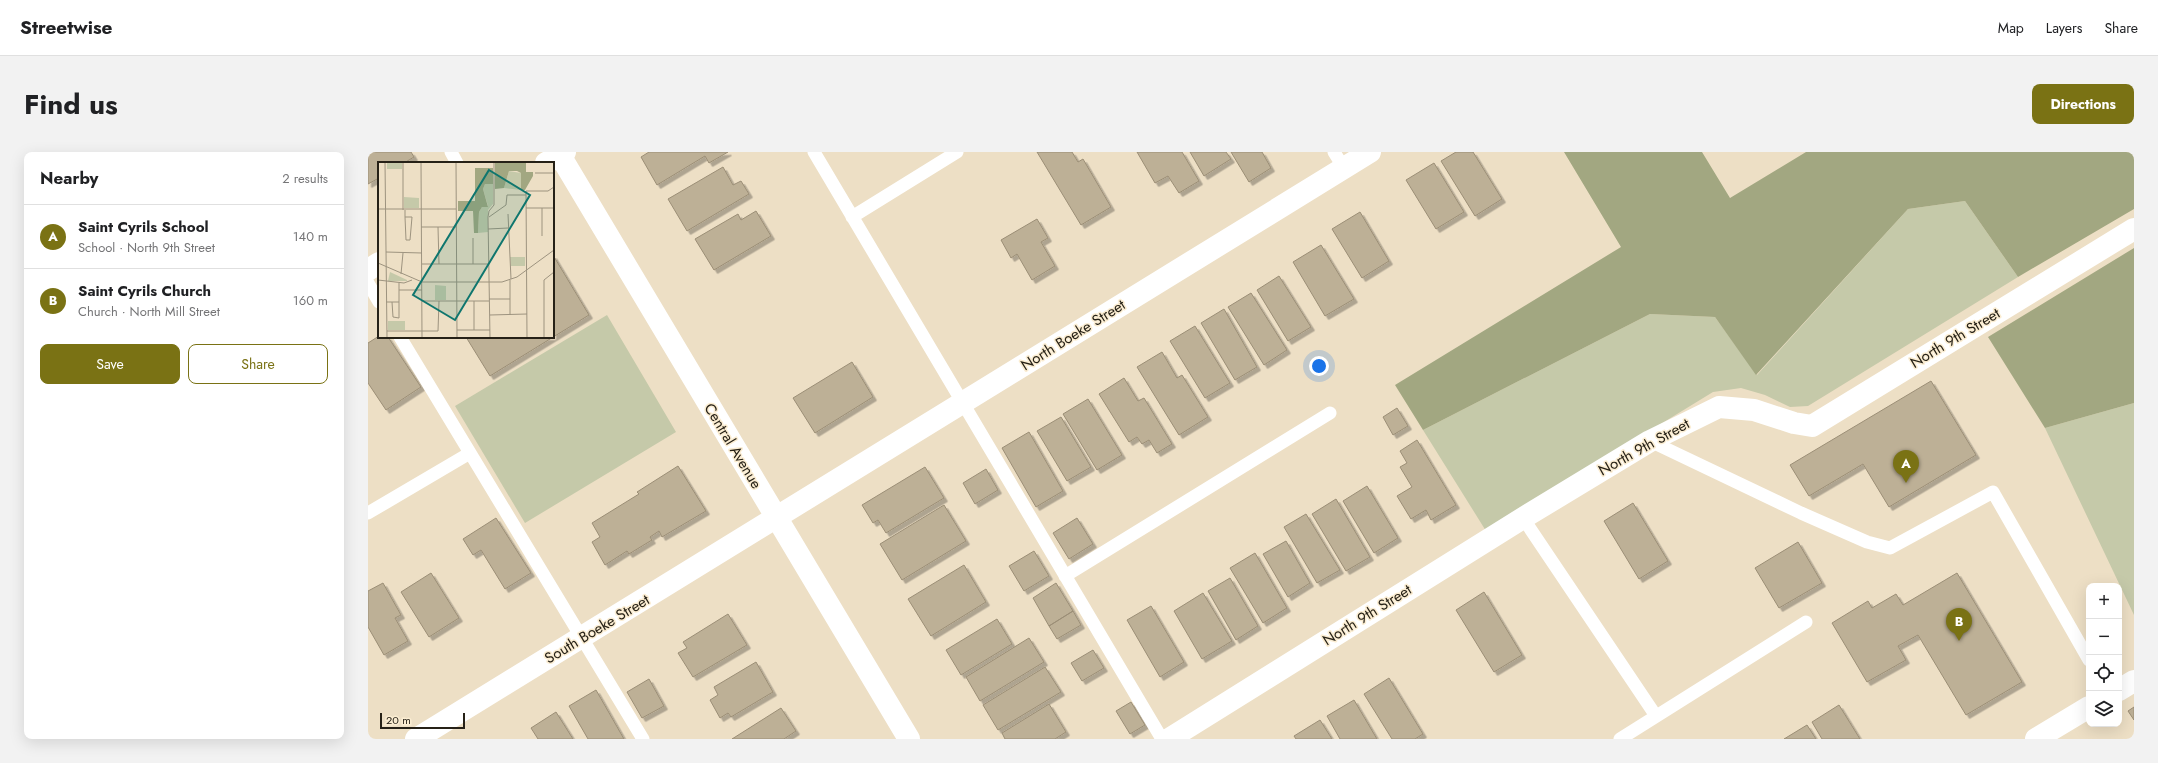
<!DOCTYPE html>
<html lang="en">
<head>
<meta charset="utf-8">
<style>
  body { margin:0; font-family:Jost,sans-serif; background:#f2f2f2; color:#202124 }
  .controls { position:absolute; right:12px; bottom:12px; display:grid; overflow:hidden; border-radius:8px; box-shadow:0 4px 16px #0002 }
  .controls button { width:36px; height:36px; display:grid; place-items:center; padding:0; border:0; border-bottom:1px solid #e0e0e0; background:#fff; color:#202124; font:20px sans-serif }
  .scale { position:absolute; left:12px; bottom:10px; width:85px; box-sizing:border-box; padding-left:4px; border:2px solid #262117; border-top:0; font-size:11px; line-height:14px; white-space:nowrap; color:#262117; -webkit-text-stroke:3px #fbedd2; paint-order:stroke }
  .you { position:absolute; left:951px; top:214px; width:14px; height:14px; margin:-10px; border:3px solid #fff; border-radius:50%; background:#1a73e8; box-shadow:0 0 0 6px #1a73e833 }
  .badge { display:grid; place-items:center; width:26px; height:26px; border-radius:50%; background:#7a7214; color:#fff; font-size:13px; font-weight:700 }
  .pin { position:absolute; translate:-50% -33px; filter:drop-shadow(0 1px 2px #0008) }
  .pin::after { content:''; position:absolute; top:21px; width:14px; height:12px; background:inherit; clip-path:polygon(0 0,100% 0,50% 100%) }
  .list { margin:0; padding:0; list-style:none }
  h2 { display:flex; justify-content:space-between; align-items:center; height:52px; margin:0; padding:0 16px; font-size:17px }
  h2 small { font-size:13px; font-weight:400; color:#757577 }
  .list li { display:grid; grid-template-columns:26px 1fr auto; gap:12px; align-items:center; box-sizing:border-box; height:64px; padding:0 16px; border-top:1px solid #e0e0e0 }
  .list b { display:block; font-size:15px; white-space:nowrap }
  .list p { margin:0; font-size:13px; white-space:nowrap; color:#757577 }
  .list em { font-size:13px; font-style:normal; color:#757577 }
  .actions { display:flex; gap:8px; padding:12px 16px }
  .actions a { flex:1; padding:9px 0; border:1px solid #7a7214; border-radius:8px; text-align:center; font-size:14px; color:#7a7214 }
  .actions .main { background:#7a7214; color:#fff }
  .icon { flex:none; width:22px; height:22px; fill:none; stroke:currentColor; stroke-width:2; stroke-linecap:round; stroke-linejoin:round }
  .map { position:relative; flex:none; width:1766px; height:587px; overflow:hidden; border-radius:8px }
  header { display:flex; align-items:center; gap:24px; box-sizing:border-box; height:56px; padding:0 20px; background:#fff; border-bottom:1px solid #e0e0e0 }
  header strong { font-size:19px }
  nav { display:flex; gap:22px; margin-inline-start:auto; font-size:14px }
  .intro { display:flex; align-items:center; justify-content:space-between; box-sizing:border-box; height:96px; padding:0 24px }
  h1 { margin:0; font-size:28px }
  .button { padding:10px 18px; border-radius:8px; background:#7a7214; color:#fff; font-size:14px; font-weight:700 }
  main { display:flex; gap:24px; padding:0 24px }
  aside { flex:1; background:#fff; border-radius:8px; box-shadow:0 4px 16px #0002 }
  .map>svg:first-child { display:block }
  .green { fill:#c5c9a9 }
  .forest { fill:#a2a781 }
  .building { fill:#bdb096; stroke:#9b8e76; filter:url(#shadow) }
  .lines { fill:none; stroke-linecap:round; stroke-linejoin:round }
  .service { stroke:#fff; stroke-width:13 }
  .minor { stroke:#fff; stroke-width:22 }
  .secondary { stroke:#fff; stroke-width:22 }
  .labels { text-anchor:middle; dominant-baseline:central; stroke-width:3; stroke-linejoin:round; paint-order:stroke }
  .street-label { font-size:15px; fill:#262117; stroke:#fbedd2 }
  .inset-road { fill:none; stroke:#9d937f; stroke-width:1 }
  .view { fill:#0f766e; fill-opacity:0.15; stroke:#0f766e; stroke-width:2 }
  .inset-edge { fill:none; stroke:#262117; stroke-width:2 }
</style>
</head>
<body>
<header>
<strong>Streetwise</strong>
<nav><a>Map</a><a>Layers</a><a>Share</a></nav>
</header>
<div class="intro"><h1>Find us</h1><a class="button">Directions</a></div>
<main>
<aside>
<h2>Nearby<small>2 results</small></h2>
<ul class="list">
<li><span class="badge">A</span><div><b>Saint Cyrils School</b><p>School · North 9th Street</p></div><em>140 m</em></li>
<li><span class="badge">B</span><div><b>Saint Cyrils Church</b><p>Church · North Mill Street</p></div><em>160 m</em></li>
</ul>
<div class="actions"><a class="main">Save</a><a>Share</a></div>
</aside>
<div class="map">
<svg width="1766" height="587" viewBox="0 0 1766 587">
  <defs>
    <filter id="shadow"><feDropShadow dx="3.5" dy="3.5" stdDeviation="0" flood-color="#0004"/></filter>
  </defs>
  <rect width="100%" height="100%" fill="#eddfc5"/>
  <!-- green -->
  <path class="green" d="M1597,49L1650,125L1440,254L1422,255L1397,243L1373,236L1345,240L1118,379L1055,278L1282,162L1347,165L1389,223L1540,57Z
    M239,163L308,280L157,371L87,254Z
    M1766,251V463L1677,276Z"/>
  <!-- forest -->
  <path class="forest" d="M1196,0H1334L1362,46L1438,0H1766V57L1650,125L1597,49L1540,57L1388,223L1347,165L1282,162L1055,278L1027,233L1253,95Z
    M1766,96V251L1677,276L1620,185Z"/>
  <!-- building -->
  <path class="building" d="M0,0H43L46,5L36,11H11V26L0,32Z
    M281,0H360L341,11L337,4L289,33L273,5Z
    M669,0H704L710,10L715,7L743,55L713,73Z
    M769,0H814L831,29L811,41L800,24L787,31Z
    M822,0H858L863,7L836,24Z
    M863,0H894L903,16L881,30Z
    M1088,0H1105L1134,47L1107,64L1073,9Z
    M1066,11L1096,60L1068,77L1038,28Z
    M355,15L365,33L373,29L381,42L319,79L300,47Z
    M388,59L403,84L346,118L327,87L370,62L373,68Z
    M992,60L1021,109L994,126L964,77Z
    M669,67L680,86L673,90L687,114L664,128L649,102L643,106L633,88Z
    M953,93L986,147L957,164L925,110Z
    M185,103L221,163L122,224L98,185H185Z
    M911,124L943,175L920,189L889,138Z
    M883,141L919,198L896,213L860,155Z
    M856,157L889,215L867,228L833,171Z
    M827,174L862,231L837,246L802,189Z
    M11,184L20,185L53,235L18,258L0,231V191Z
    M794,200L809,226L814,223L840,265L811,283L769,215Z
    M484,210L505,245L447,281L425,246Z
    M756,226L770,249L776,246L804,292L789,301L781,288L774,292L769,285L761,290L731,242Z
    M1563,229L1608,303L1521,355L1495,312L1441,344L1422,313Z
    M720,247L754,303L729,318L695,262Z
    M1029,256L1040,274L1025,283L1015,265Z
    M693,265L723,315L699,329L669,279Z
    M661,280L695,339L668,355L634,296Z
    M1049,288L1088,353L1063,368L1058,358L1043,367L1029,344L1044,335L1032,315L1039,311L1032,299Z
    M310,314L338,359L294,385L291,379L282,385L284,388L261,402L259,399L237,413L224,390L232,385L224,371L271,342L269,340Z
    M557,315L576,346L518,381L510,368L505,371L494,353Z
    M618,317L630,338L607,352L595,331Z
    M999,334L1030,386L1006,401L975,349Z
    M968,347L1002,405L978,419L944,362Z
    M1265,351L1300,409L1271,427L1236,369Z
    M576,353L598,389L534,428L512,392Z
    M938,362L972,418L949,431L916,375Z
    M128,366L163,421L137,437L113,398L105,403L95,387Z
    M709,366L725,392L701,407L685,381Z
    M918,389L942,431L920,445L895,402Z
    M1430,390L1454,431L1411,456L1387,416Z
    M666,399L681,424L656,439L641,414Z
    M887,401L919,456L895,471L862,416Z
    M596,413L618,450L563,484L540,447Z
    M63,421L91,466L61,485L33,440Z
    M1589,421L1654,530L1598,563L1550,483L1530,494L1538,508L1499,530L1464,471L1500,449L1504,456L1528,442L1535,453Z
    M862,426L890,474L868,488L840,439Z
    M15,431L33,463L27,466L40,489L16,503L0,475V439Z
    M688,431L705,459L681,474L665,446Z
    M1116,440L1154,503L1126,520L1088,458Z
    M835,441L864,489L834,507L806,459Z
    M783,454L816,510L792,525L759,468Z
    M705,459L713,473L689,487L681,474Z
    M360,462L379,493L325,525L310,501L319,496L315,490Z
    M629,467L644,492L593,523L578,498Z
    M661,486L676,510L612,549L598,525Z
    M725,498L736,516L714,529L703,511Z
    M388,510L405,540L363,565L360,561L352,566L342,548L350,543L346,535Z
    M677,515L693,540L630,578L615,553Z
    M1021,526L1055,582L1047,587H1024L996,542Z
    M281,527L296,554L274,566L259,540Z
    M228,538L256,587H220L201,554Z
    M986,548L1009,587H972L959,564Z
    M763,550L777,573L762,582L748,559Z
    M681,552L698,580L687,587H637L634,581Z
    M1471,553L1492,587H1454L1444,570Z
    M1766,555V568L1760,559Z
    M413,556L428,579L416,587H364Z
    M188,560L205,587H170L163,576Z
    M952,568L964,587H928L926,584Z
    M1439,573L1448,587H1416Z"/>
  <g class="lines">
    <!-- service -->
    <path class="service" d="M83,0L89,11
      M446,0L794,587
      M966,0L976,16
      M484,65L589,0
      M0,131L11,150
      M32,185L275,587
      M1282,289L1433,361L1499,390L1522,396L1625,340L1721,508
      M0,361L102,301
      M1155,366L1288,564
      M697,424L962,261
      M1252,587L1438,470"/>
    <!-- minor -->
    <path class="minor" d="M178,11L197,0
      M0,118L11,111
      M1751,538L1766,529
      M48,587L1002,0
      M801,587L1155,366L1282,289L1351,255L1386,258L1426,271L1444,274L1766,77
      M1668,587L1721,555"/>
    <!-- secondary -->
    <path class="secondary" d="M190,0L541,587"/>
  </g>
  <g class="labels">
    <!-- street labels -->
    <g class="street-label">
      <text transform="translate(705 183) rotate(-32)">North Boeke Street</text>
      <text transform="translate(1587 186) rotate(-31)">North 9th Street</text>
      <text transform="translate(365 294) rotate(59)">Central Avenue</text>
      <text transform="translate(1276 295) rotate(-29)">North 9th Street</text>
      <text transform="translate(999 463) rotate(-32)">North 9th Street</text>
      <text transform="translate(229 477) rotate(-31)">South Boeke Street</text>
    </g>
  </g>
  <!-- overview -->
  <g transform="translate(10 10)">
    <rect width="176" height="176" fill="#eddfc5"/>
    <path d="M9,0H24V7H9ZM131,9L143,11V28L126,26ZM107,22H115V42L110,48V70L100,71L101,50L104,45L110,44L105,27ZM26,35L41,36V46H26ZM132,95H147V104H133ZM12,110L29,118V119H10ZM57,123L68,124V138H57ZM10,159H27V168H10Z" fill="#c5c9a9"/>
    <path d="M117,0H148V10H155V14L147,28H143V11L139,9H131L126,26L117,27ZM97,6H115V22H107L105,27L110,45H104L101,50L100,71H96L95,49H80V39H97Z" fill="#a2a781"/>
    <path class="inset-road" d="M7,0L9,176M25,0V48M43,0L44,176M78,0L79,176M157,11H176M148,46H176M164,46V74M0,47H78M27,48V55L28,78H32L34,55H27M130,52L133,117M111,55L128,43L129,33H148M43,65H60L61,102M60,65H78M110,67L130,66M95,76V102M8,90L44,91M0,101L44,120H124L139,115L176,88M44,102H111M23,112L25,91M0,118L26,121L34,118M132,118V153M21,128H44M111,137H132M44,139H111M96,139V168M8,140H21V156L15,155L14,140M21,140V121M112,153L149,152M79,168H112M9,169H60L61,139M112,176L110,55L111,49L116,43V0M149,176L148,29H170L176,25M166,176V118L176,110"/>
    <path class="view" d="M111,8L152,33L77,158L35,133Z"/>
    <rect width="176" height="176" class="inset-edge"/>
  </g>
</svg>
<div class="controls">
<button>+</button>
<button>−</button>
<button><svg class="icon" aria-label="locate" viewBox="0 0 24 24"><circle cx="12" cy="12" r="6"/><path d="M12 2v4M12 18v4M2 12h4M18 12h4"/></svg></button>
<button><svg class="icon" aria-label="layers" viewBox="0 0 24 24"><path d="M12 4l9 5-9 5-9-5zM3 14l9 5 9-5"/></svg></button>
</div>
<div class="scale">20 m</div>
<div class="you"></div>
<div class="pin badge" style="left:1538px;top:331px">A</div>
<div class="pin badge" style="left:1591px;top:489px">B</div>
</div>
</main>
</body>
</html>
